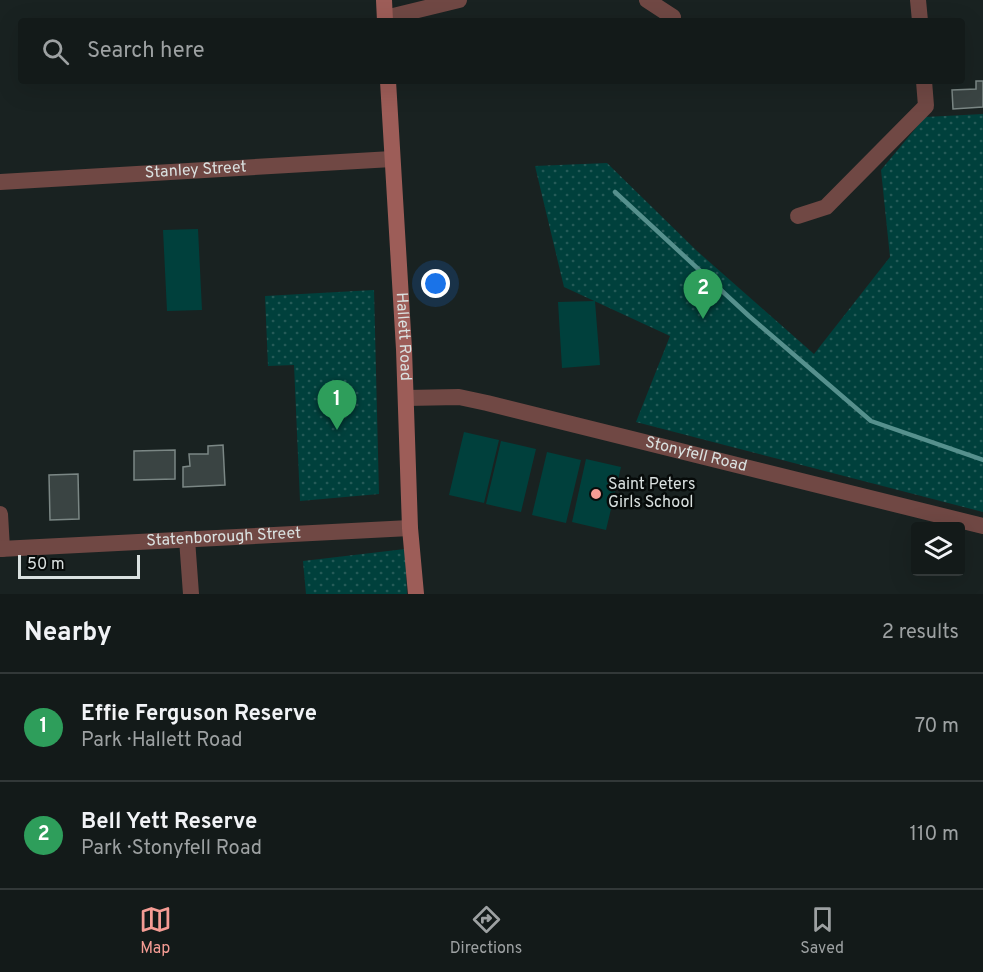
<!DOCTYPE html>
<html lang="en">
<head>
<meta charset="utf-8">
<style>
  body { margin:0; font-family:Overpass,sans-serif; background:#202726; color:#f1f3f6 }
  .controls { position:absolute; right:18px; bottom:18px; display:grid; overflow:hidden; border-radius:6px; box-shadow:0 6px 24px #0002 }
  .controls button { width:54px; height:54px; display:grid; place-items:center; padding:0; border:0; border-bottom:2px solid #323838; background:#131a19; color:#f1f3f6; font:30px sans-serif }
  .scale { position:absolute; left:18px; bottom:15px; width:122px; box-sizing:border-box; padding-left:6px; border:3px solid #dae1e0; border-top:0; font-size:16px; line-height:21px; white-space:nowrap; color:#dae1e0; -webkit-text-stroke:4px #070b0a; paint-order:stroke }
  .you { position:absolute; left:436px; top:284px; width:21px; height:21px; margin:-15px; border:4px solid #fff; border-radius:50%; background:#1a73e8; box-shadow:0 0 0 9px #1a73e833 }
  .badge { display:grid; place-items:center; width:39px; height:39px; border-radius:50%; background:#f59c94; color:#fff; font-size:20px; font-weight:700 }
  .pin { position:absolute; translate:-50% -50px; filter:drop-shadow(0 2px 3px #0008) }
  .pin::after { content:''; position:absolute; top:32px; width:21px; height:18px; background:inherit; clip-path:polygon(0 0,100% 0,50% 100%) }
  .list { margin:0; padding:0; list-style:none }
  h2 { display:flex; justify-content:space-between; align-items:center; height:78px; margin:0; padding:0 24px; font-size:26px }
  h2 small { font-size:20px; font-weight:400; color:#9da1a2 }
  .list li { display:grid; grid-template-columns:39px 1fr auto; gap:18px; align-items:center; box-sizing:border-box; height:108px; padding:0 24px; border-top:2px solid #323838 }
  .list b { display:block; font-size:22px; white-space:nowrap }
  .list p { margin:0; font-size:20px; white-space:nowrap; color:#9da1a2 }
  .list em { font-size:20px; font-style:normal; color:#9da1a2 }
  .icon { flex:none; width:33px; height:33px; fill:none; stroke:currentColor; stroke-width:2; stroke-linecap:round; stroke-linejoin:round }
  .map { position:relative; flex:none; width:983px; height:594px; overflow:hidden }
  .search { position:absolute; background:#131a19; box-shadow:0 6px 24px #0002; left:18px; right:18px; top:18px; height:66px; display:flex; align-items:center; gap:15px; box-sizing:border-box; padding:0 21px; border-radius:6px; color:#9da1a2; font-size:22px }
  .sheet { height:294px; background:#131a19 }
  nav { display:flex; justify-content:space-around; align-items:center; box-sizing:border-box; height:84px; border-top:2px solid #323838; background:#131a19; font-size:16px; color:#9da1a2 }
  nav a { display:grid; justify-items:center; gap:3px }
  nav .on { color:#f59c94 }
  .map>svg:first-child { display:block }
  .park { fill:url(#park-dots) }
  .pitch { fill:#00403c }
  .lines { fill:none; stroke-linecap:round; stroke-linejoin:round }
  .stream { stroke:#56908d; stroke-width:4.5 }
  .building { fill:#3a4443; stroke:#7b8785; stroke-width:1.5 }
  .minor { stroke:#704844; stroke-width:16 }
  .tertiary { stroke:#704844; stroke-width:16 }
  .secondary { stroke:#9d5d58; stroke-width:16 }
  .poi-dot { fill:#f59c94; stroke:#070b0a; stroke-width:2 }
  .labels { text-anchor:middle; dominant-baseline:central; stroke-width:5; stroke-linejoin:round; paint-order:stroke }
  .street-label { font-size:16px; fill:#dae1e0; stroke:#070b0a }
  .poi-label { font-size:16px; fill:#dae1e0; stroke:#070b0a; text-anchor:start }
</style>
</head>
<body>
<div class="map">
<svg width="983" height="594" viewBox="0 0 983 594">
  <defs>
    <pattern id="park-dots" width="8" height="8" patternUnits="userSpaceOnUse" patternTransform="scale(1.5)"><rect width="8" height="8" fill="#00403c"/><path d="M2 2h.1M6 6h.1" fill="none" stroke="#255b58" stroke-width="1.8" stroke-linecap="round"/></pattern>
  </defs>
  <rect width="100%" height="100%" fill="#192221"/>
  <!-- park -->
  <path class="park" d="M983,114V512L636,422L670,336L564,287L535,166L607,163L697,251L814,354L890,257L881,170L925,117Z
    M374,290L379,494L300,501L294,365L268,366L265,296Z
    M405,549L407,594H306L303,561Z"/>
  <!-- pitch -->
  <path class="pitch" d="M198,229L202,310L167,311L163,230Z
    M595,301L600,365L562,368L558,302Z
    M464,432L499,440L484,503L449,495Z
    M501,441L536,449L521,512L486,504Z
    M547,452L581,460L566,523L532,515Z
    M586,459L621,467L606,530L572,522Z"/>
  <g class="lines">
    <!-- stream -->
    <path class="stream" d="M615,192L749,316L871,421L983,460"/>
  </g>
  <!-- building -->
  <path class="building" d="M976,81H983V107L953,109L952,90L976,89Z
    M223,445L225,485L183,487V467L190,466L189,454H208V446Z
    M175,450V479L134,480V451Z
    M78,474L79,519L50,520L49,475Z"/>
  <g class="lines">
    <!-- minor -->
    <g class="minor">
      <path d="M647,0L673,17"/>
      <path d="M918,0L920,21"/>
      <path d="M385,18L459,0"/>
      <path id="s1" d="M0,182L392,159"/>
      <path d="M798,216L826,207L926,106L924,81"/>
      <path d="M0,514L2,549"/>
      <path d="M187,539L191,594"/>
      <path id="s2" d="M0,549L410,528"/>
    </g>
    <!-- tertiary -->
    <path class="tertiary" id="s3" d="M406,398L459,397L487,403L983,526"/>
    <!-- secondary -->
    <g class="secondary">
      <path d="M384,0L385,21"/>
      <path id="s4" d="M388,81L404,349L410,528L416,594"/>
    </g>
  </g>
  <!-- markers -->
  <circle class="poi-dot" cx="596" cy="494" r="6"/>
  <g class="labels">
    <!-- street labels -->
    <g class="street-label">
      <text stroke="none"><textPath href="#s1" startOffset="196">Stanley Street</textPath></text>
      <text stroke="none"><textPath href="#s4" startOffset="256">Hallett Road</textPath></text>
      <text stroke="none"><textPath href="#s3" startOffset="297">Stonyfell Road</textPath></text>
      <text stroke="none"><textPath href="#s2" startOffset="224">Statenborough Street</textPath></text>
    </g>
    <!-- poi labels -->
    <g class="poi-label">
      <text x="608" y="485">Saint Peters<tspan x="608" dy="18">Girls School</tspan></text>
    </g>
  </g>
</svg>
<div class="controls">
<button><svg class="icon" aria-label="layers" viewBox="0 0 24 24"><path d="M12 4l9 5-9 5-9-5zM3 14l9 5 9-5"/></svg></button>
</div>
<div class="scale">50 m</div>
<div class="you"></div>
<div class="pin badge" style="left:337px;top:430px;background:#2e9e5b">1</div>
<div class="pin badge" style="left:703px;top:319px;background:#2e9e5b">2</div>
<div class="search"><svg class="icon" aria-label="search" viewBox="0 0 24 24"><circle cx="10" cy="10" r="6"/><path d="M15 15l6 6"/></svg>Search here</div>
</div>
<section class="sheet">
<h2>Nearby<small>2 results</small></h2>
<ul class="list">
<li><span class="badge" style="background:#2e9e5b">1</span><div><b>Effie Ferguson Reserve</b><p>Park · Hallett Road</p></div><em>70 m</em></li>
<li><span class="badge" style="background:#2e9e5b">2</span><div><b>Bell Yett Reserve</b><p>Park · Stonyfell Road</p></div><em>110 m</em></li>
</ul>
</section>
<nav>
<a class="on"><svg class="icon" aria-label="map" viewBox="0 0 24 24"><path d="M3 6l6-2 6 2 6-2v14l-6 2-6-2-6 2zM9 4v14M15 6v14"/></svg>Map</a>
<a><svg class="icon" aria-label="directions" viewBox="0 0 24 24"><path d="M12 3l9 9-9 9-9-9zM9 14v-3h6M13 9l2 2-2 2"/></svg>Directions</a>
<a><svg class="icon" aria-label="saved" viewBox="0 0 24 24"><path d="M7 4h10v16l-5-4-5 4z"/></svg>Saved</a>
</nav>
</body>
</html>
